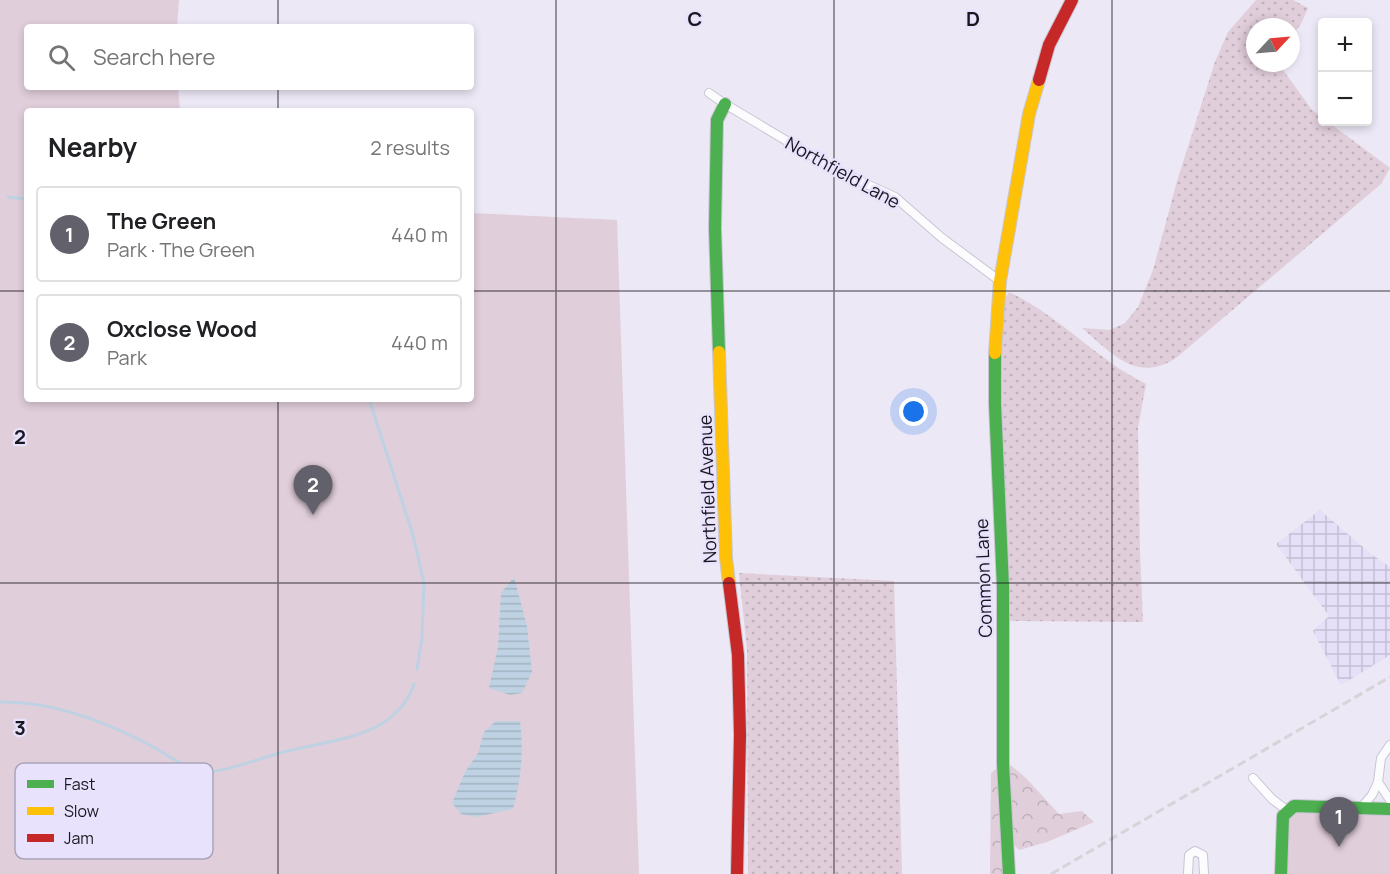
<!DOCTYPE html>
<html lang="en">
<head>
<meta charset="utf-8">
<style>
  body { margin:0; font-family:Manrope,sans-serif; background:#f6f6f6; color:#202124 }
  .controls { position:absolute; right:18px; top:18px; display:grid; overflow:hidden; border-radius:6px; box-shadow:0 3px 9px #0003 }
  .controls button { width:54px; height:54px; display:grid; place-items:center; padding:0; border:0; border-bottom:2px solid #e0e0e0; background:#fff; color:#202124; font:30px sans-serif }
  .compass { position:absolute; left:1246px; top:18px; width:54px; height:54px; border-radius:50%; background:#fff; box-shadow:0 3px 9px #0003; rotate:64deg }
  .you { position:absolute; left:914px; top:412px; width:21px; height:21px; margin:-15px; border:4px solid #fff; border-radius:50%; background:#1a73e8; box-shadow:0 0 0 9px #1a73e833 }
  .badge { display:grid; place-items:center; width:39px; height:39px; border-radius:50%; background:#62606a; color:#fff; font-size:20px; font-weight:700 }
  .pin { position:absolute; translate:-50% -50px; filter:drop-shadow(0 2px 3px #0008) }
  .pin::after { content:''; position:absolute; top:32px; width:21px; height:18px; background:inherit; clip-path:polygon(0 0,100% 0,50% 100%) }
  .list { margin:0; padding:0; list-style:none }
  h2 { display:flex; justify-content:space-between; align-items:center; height:78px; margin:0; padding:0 24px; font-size:26px }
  h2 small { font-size:20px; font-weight:400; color:#757577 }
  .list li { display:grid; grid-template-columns:39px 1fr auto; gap:18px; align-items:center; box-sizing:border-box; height:96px; margin:0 12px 12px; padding:0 12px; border:2px solid #e0e0e0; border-radius:6px }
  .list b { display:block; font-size:22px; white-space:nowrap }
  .list p { margin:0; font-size:20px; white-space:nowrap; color:#757577 }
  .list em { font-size:20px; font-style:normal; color:#757577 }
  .icon { flex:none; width:33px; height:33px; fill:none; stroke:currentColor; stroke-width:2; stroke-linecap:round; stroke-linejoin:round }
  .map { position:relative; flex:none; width:1390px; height:874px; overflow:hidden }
  .search { position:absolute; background:#fff; box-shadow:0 3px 9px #0003; left:24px; top:24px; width:450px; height:66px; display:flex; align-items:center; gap:15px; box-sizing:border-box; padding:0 21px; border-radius:6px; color:#757577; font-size:22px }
  .panel { position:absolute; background:#fff; box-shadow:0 3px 9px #0003; left:24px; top:108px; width:450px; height:294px; border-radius:6px }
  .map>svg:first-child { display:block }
  .industrial { fill:url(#industrial-grid) }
  .grass { fill:url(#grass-dots) }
  .forest { fill:url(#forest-crowns) }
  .park { fill:#e0ceda }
  .water { fill:url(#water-rules) }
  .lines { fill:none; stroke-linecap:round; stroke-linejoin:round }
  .stream { stroke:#bed2e3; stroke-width:3 }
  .street-casing { stroke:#c8c5d1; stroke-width:10 }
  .fast-casing { stroke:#c8c5d1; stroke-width:14 }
  .slow-casing { stroke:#c8c5d1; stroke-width:14 }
  .jam-casing { stroke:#c8c5d1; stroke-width:14 }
  .street { stroke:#fcfcfe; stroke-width:8 }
  .fast { stroke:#4caf50; stroke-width:12 }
  .slow { stroke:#ffc107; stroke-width:12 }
  .jam { stroke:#c62828; stroke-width:12 }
  .rail { stroke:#d5d4d8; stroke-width:3; stroke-dasharray:9 4.5; stroke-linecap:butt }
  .grid { fill:none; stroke:#18161f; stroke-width:1.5; stroke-opacity:0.55 }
  .labels { text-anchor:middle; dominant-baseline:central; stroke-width:4.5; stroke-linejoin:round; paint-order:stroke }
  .street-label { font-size:18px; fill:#18161f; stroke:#e8e2fc }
  .key { fill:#e8e2fc; stroke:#aaa5ba; stroke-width:1.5 }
  .key-label { font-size:16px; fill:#18161f }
  .grid-label { font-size:20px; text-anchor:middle; font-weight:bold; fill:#18161f; stroke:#e8e2fc; stroke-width:4.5; stroke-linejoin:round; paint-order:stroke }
</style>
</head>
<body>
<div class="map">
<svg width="1390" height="874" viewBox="0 0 1390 874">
  <defs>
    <pattern id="industrial-grid" width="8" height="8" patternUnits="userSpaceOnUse" patternTransform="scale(1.5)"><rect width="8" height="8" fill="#e5dff7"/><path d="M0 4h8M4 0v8" fill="none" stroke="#c4bfd3"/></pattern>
    <pattern id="grass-dots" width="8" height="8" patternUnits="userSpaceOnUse" patternTransform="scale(1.5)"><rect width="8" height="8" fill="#e0ceda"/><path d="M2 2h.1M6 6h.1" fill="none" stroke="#bfb0bb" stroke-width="1.8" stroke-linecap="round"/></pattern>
    <pattern id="forest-crowns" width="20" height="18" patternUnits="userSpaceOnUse" patternTransform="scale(1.5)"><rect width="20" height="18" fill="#e0ceda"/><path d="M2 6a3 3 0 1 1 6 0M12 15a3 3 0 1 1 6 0" fill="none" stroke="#bfb0bb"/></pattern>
    <pattern id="water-rules" width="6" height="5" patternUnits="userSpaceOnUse" patternTransform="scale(1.5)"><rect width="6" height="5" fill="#bed2e3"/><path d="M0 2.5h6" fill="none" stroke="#a3b4c2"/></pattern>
  </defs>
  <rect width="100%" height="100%" fill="#ece8f6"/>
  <!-- industrial -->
  <path class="industrial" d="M1320,510L1371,554L1390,567V655L1341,685L1313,631L1329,616L1276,544Z"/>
  <!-- grass -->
  <path class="grass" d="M1256,0H1293L1308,8L1301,24L1291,37V27H1255V63H1278L1312,110L1322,117V122H1328L1390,168L1381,184L1176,358C1136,384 1112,353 1082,328L1110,330L1125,323L1138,307L1153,270L1177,181L1215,62L1228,32Z
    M1009,292C1047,310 1076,338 1110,362C1121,371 1134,377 1146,384L1138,428L1140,552L1143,622L1008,621L998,346L1004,301Z
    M739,573L894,581L902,874H748L747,650Z"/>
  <!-- forest -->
  <path class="forest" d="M1008,763L1026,778L1059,814L1082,811L1094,822L1047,842L1019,850L1012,843Z
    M996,769L1001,773L1004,874H990L991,773Z"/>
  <!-- park -->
  <path class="park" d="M0,0H179L177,27H27V87H178L180,111H27V399H471V213L617,220L639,874H0Z
    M1297,811L1390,814V874H1287L1289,819Z"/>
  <!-- water -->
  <path class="water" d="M514,577L527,626L532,672L522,693L510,695L489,688L498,647L501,593Z
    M496,721H520C524,750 521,780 513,809L475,817L461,814L452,803L465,772L478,753L484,732Z"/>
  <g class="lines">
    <!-- stream -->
    <path class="stream" d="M8,197L27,199
      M369,399L413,535L424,583L422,638L417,669
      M0,702C52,701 102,720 148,744C165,753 181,766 200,771C217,776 265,756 284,752C314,744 348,741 376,727C393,719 409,701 414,684"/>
    <!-- street casing -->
    <g class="street-casing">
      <path id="street" d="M709,93L725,104L834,169L895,197L942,238L1000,281
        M1253,778L1272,799L1288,811
        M1378,782L1390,800
        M1361,808L1372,795L1378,782L1381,758L1390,745
        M1188,874L1189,855L1195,851L1203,855L1204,874"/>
    </g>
    <!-- fast casing -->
    <g class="fast-casing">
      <path id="fast" d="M719,352L715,228L717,120L725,104
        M995,353V404L1003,587V764L1009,874
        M1281,874L1283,816L1294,806L1390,809"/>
    </g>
    <!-- slow casing -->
    <g class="slow-casing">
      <path id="slow" d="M719,352L726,558L729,583
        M995,353L1000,281L1029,114L1039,80"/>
    </g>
    <!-- jam casing -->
    <g class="jam-casing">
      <path id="jam" d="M1039,80L1049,45L1072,0
        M729,583L738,655L740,735L737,874"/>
    </g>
    <!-- street -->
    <use href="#street" class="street"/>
    <!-- fast -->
    <use href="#fast" class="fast"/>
    <!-- slow -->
    <use href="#slow" class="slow"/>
    <!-- jam -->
    <use href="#jam" class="jam"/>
    <!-- rail -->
    <path class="rail" d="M1051,874L1390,677"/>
  </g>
  <!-- grid -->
  <path class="grid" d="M278,0V27M556,0V874M834,0V874M1112,0V874M278,87V111M0,291H27M471,291H1390M278,399V874M0,583H1390"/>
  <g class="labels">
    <!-- street labels -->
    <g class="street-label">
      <text transform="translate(843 172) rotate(29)">Northfield Lane</text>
      <text transform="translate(707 489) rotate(-92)">Northfield Avenue</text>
      <text transform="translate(983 578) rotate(-92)">Common Lane</text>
    </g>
  </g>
  <!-- legend -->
  <rect x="15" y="763" width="198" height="96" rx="9" class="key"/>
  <rect x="27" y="780" width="27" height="8" fill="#4caf50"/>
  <rect x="27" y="807" width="27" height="8" fill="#ffc107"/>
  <rect x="27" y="834" width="27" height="8" fill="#c62828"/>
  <g class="key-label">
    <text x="64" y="790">Fast</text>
    <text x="64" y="817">Slow</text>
    <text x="64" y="844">Jam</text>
  </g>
  <g class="grid-label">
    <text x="695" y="26">C</text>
    <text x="973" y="26">D</text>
    <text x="20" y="444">2</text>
    <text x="20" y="735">3</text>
  </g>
</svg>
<div class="controls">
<button>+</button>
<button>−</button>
</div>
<svg class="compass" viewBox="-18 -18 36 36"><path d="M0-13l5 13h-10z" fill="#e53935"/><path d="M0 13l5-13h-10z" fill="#757577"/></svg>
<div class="you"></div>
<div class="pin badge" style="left:1339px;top:847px">1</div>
<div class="pin badge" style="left:313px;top:515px">2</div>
<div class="search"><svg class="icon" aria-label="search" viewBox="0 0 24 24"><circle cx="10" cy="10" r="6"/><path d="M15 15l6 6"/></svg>Search here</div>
<section class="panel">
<h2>Nearby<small>2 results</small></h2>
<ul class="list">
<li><span class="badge">1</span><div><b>The Green</b><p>Park · The Green</p></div><em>440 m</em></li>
<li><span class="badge">2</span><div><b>Oxclose Wood</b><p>Park</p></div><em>440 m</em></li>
</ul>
</section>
</div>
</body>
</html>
